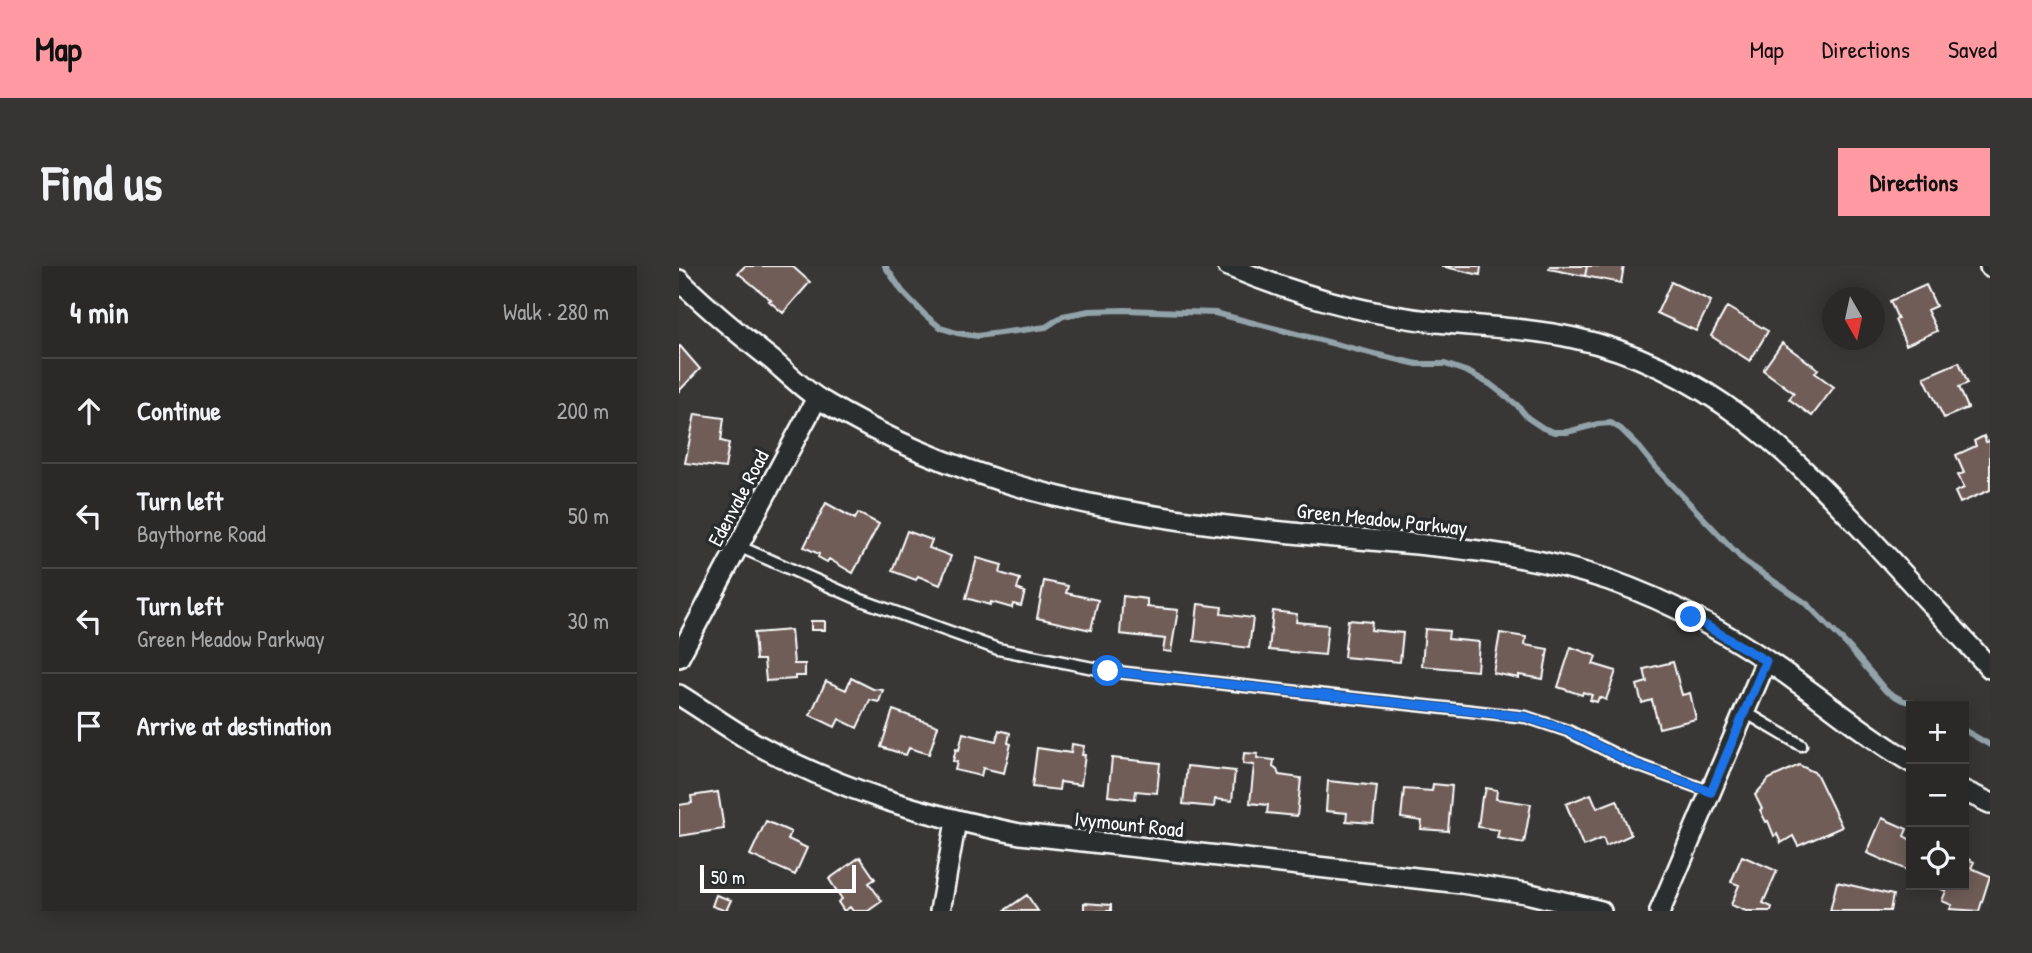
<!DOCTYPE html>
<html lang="en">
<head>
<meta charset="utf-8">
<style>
  body { margin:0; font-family:"Patrick Hand",sans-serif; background:#363534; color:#f1f3f6 }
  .controls { position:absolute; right:21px; bottom:21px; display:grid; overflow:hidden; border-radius:0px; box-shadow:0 4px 18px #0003 }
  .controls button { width:63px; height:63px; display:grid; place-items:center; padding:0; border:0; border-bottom:2px solid #464545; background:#2a2928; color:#f1f3f6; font:35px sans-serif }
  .compass { position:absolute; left:1143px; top:21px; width:63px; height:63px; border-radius:50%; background:#2a2928; box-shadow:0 4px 18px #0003; rotate:171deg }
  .scale { position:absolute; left:21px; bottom:18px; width:156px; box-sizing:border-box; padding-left:7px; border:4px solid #fff; border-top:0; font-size:19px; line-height:24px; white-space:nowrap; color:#fff; -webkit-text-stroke:5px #2a2d2e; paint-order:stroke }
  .stop { position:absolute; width:21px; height:21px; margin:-16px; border:5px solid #1a73e8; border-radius:50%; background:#fff }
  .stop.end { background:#1a73e8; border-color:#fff; box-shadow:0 2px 7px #0008 }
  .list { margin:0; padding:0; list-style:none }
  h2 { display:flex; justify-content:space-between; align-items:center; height:91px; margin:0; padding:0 28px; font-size:30px }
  h2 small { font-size:23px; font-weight:400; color:#a5a6a8 }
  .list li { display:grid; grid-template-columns:46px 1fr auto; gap:21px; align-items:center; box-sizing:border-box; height:105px; padding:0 28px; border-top:2px solid #464545 }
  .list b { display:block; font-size:26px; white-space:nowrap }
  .list p { margin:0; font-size:23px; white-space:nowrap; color:#a5a6a8 }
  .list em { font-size:23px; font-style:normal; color:#a5a6a8 }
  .icon { flex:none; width:38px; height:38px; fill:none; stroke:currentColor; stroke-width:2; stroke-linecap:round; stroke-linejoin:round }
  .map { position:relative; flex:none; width:1311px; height:645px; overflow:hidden; border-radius:0px }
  header { display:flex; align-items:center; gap:42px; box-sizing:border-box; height:98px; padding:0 35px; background:#ff9aa2; color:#111 }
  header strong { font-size:33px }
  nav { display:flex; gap:38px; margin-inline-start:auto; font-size:24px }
  .intro { display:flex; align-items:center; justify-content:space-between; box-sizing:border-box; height:168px; padding:0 42px }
  h1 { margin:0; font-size:49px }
  .button { padding:18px 32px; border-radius:0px; background:#ff9aa2; color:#111; font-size:24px; font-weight:700 }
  main { display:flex; gap:42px; padding:0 42px }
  aside { flex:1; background:#2a2928; border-radius:0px; box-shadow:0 4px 18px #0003 }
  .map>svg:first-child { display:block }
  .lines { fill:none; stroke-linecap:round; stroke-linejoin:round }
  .stream { stroke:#92a3a9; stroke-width:6 }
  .building { fill:#6f5d58; stroke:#fff; stroke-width:2 }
  .lane-casing { stroke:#fff; stroke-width:15 }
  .street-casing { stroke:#fff; stroke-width:24 }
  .lane { stroke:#2a2d2e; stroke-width:10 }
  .street { stroke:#2a2d2e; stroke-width:19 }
  .route { stroke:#1a73e8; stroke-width:9 }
  .labels { text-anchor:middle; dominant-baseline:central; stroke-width:7; stroke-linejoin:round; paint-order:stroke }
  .street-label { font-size:21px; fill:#fff; stroke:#2a2d2e }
</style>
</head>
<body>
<header>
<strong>Map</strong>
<nav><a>Map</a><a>Directions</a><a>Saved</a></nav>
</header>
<div class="intro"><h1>Find us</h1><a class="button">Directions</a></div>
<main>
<aside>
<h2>4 min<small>Walk · 280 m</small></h2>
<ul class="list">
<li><svg class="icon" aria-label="ahead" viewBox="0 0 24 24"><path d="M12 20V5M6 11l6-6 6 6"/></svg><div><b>Continue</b></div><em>200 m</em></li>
<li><svg class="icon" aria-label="left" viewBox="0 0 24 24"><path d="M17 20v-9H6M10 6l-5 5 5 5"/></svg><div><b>Turn left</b><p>Baythorne Road</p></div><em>50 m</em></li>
<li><svg class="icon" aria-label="left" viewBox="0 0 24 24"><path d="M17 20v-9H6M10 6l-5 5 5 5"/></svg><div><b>Turn left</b><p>Green Meadow Parkway</p></div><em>30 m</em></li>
<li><svg class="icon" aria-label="arrive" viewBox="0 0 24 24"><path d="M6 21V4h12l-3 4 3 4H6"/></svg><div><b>Arrive at destination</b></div></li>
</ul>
</aside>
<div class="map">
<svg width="1311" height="645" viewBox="0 0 1311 645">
  <rect width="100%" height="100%" fill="#383736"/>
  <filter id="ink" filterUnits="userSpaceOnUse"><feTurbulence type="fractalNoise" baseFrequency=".0143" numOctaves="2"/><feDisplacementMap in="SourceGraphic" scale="14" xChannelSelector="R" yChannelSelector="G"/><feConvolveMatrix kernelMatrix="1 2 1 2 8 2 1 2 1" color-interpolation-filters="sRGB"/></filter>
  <g filter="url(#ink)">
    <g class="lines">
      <!-- stream -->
      <path class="stream" d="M206,0L223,25L246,49L262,62L278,67L298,70L367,61L384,50L410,45L446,44L536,47L695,88L738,98H766L789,106L811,118L838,139L849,152L864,162L875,166H888L919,158L932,157L942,163L960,181L977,202L1065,295L1128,338L1170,381L1207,425L1223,434L1243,440
        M1285,464L1311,479"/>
    </g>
    <!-- building -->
    <path class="building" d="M66,0H113L131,16L104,47L90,35L92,34L59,7Z
      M762,0H802L801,9Z
      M871,0H908L906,10L870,3Z
      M908,0H945L942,17L906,10Z
      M992,16L1032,35L1017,65L978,47Z
      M1247,19L1257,40L1248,44L1258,65L1227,79L1216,54L1219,53L1211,35Z
      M1048,41L1089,65L1071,95L1032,70Z
      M1103,77L1139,103L1136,107L1155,121L1133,150L1110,133L1115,127L1084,104Z
      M1,80L21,103L0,125V80Z
      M1280,96L1289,117L1280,121L1289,142L1265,152L1245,111Z
      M16,148L45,152L42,175L50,177L46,202L6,197Z
      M1305,170L1307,176L1311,175V224L1281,237L1276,226L1285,222L1279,209L1285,207L1277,189L1297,180L1295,175Z
      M147,237L176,253L179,247L200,258L174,307L150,293L148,296L139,291L140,288L125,281Z
      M228,265L253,274L250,282L272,290L261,319L239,310L237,314L213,305Z
      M298,292L323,299L321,307L341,313L338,323L346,326L342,340L334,338L333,342L312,336L311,339L287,332Z
      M365,315L389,320L387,327L419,334L412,364L358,352Z
      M444,330L468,333V341L499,344L492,386L484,385L486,373L441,368Z
      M519,338L543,341L542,348L574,352L570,382L515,375Z
      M594,345L618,348L617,356L649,359L646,389L590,384Z
      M669,354L693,356L692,364L724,367L721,396L665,391Z
      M132,355H146V364H132Z
      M746,363L770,365L769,373L800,376L798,405L743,400Z
      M112,364L115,398H126V410H116V413L87,415L85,394H77L75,367Z
      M821,367L847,371L846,379L869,383L864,413L840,409V412L814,407Z
      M892,381L917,390L914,398L937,405L927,434L920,431L918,436L911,434L913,429L904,426L903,429L879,421Z
      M994,396L1003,429L1011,427L1017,453L980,462L973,434L963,437L958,419L968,416L965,403Z
      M172,412L194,423L204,424L200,436L191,434L178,462L160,453L156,461L131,449L147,415L167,424Z
      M214,444L259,460L250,488L230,482L227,489L202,481Z
      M320,464L331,467L329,477L332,478L325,507L304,502L302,510L276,504L278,496L274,495L277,483L280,484L284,467L317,475Z
      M393,478L405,480L403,489H406L402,519L381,516L380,524L353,521L358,482L392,487Z
      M565,487L579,488L578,492L595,494L594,501L598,504L600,509L622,512L618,550L588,547L589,539L571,537L575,499L564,498Z
      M433,492L481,497L478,527L457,525L456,533L429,530Z
      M1120,499L1137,507L1163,561L1119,580L1114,570L1102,577L1098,568L1095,570L1089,555L1087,556L1081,544L1083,543L1076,529L1090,513Z
      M508,500L556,505L553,535L536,533L535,541L504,538Z
      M649,515L698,520L694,557L667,555L668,547L647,545Z
      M754,518L773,520L769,565L742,563L743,555L722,552L725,523L753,525Z
      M807,522L818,524L817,533L852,538L845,577L818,572L820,564L799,561L803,531H805Z
      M39,526L45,563L0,570V539L13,537L12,530Z
      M912,528L918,542L938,534L952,569L927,580L924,572L904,580L887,538Z
      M1203,552L1228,563L1225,570L1232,574V606L1188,587Z
      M87,555L112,566L109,573L128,582L116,609L71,589Z
      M1063,590L1098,605L1084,637L1093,641L1092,645H1067L1052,639L1060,619L1052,616Z
      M181,591L196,613L190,617L203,635L189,645H174L171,641L165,645L159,636L163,633L150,613Z
      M1285,591L1295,596L1292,602L1311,610L1300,645L1271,643L1273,639L1263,635L1267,625L1255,620L1285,619Z
      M1158,616L1214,629L1211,645H1151Z
      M37,629L52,634L47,645L33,640Z
      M348,629L359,645H326V644Z
      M405,637L432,639V645H405Z"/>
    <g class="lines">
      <!-- lane casing -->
      <g class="lane-casing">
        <path id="lane" d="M59,280L182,334L319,383L429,405L847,451L889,465L953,497L1032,526
          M1066,446L1122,479"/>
      </g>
      <!-- street casing -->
      <g class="street-casing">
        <path id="street" d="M549,0C615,28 686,48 758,56C803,61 850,62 895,72C1026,100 1116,190 1203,285C1239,324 1275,363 1311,402
          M1311,0V1
          M0,14C29,43 61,69 93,94C108,107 123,122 140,133C297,229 455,252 634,269C733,278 835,282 930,314C998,338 1063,375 1121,418C1158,444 1193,474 1232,496
          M0,391L138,132
          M0,429C26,445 51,463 77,478C163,525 246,549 341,568L782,617L847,627L922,645
          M1285,525L1311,537
          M261,645L277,555
          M981,645L1087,395"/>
      </g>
      <!-- lane -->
      <use href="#lane" class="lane"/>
      <!-- street -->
      <use href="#street" class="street"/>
    </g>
  </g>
  <g class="lines" filter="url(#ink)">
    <!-- route -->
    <path class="route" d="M429,405L847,451L889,465L953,497L1032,526L1087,395L1012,351"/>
  </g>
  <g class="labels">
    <!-- street labels -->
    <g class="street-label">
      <text transform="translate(59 232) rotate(-62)">Edenvale Road</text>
      <text transform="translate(703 253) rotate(6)">Green Meadow Parkway</text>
      <text transform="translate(450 558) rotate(6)">Ivymount Road</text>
    </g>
  </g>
</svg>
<div class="controls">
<button>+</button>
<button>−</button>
<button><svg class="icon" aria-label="locate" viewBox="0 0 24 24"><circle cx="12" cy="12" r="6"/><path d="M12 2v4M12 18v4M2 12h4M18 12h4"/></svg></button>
</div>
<svg class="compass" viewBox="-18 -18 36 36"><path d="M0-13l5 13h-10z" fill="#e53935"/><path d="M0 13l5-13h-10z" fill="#a5a6a8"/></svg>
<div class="scale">50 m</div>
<div class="stop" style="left:429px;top:405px"></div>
<div class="stop end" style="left:1012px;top:351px"></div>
</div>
</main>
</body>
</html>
